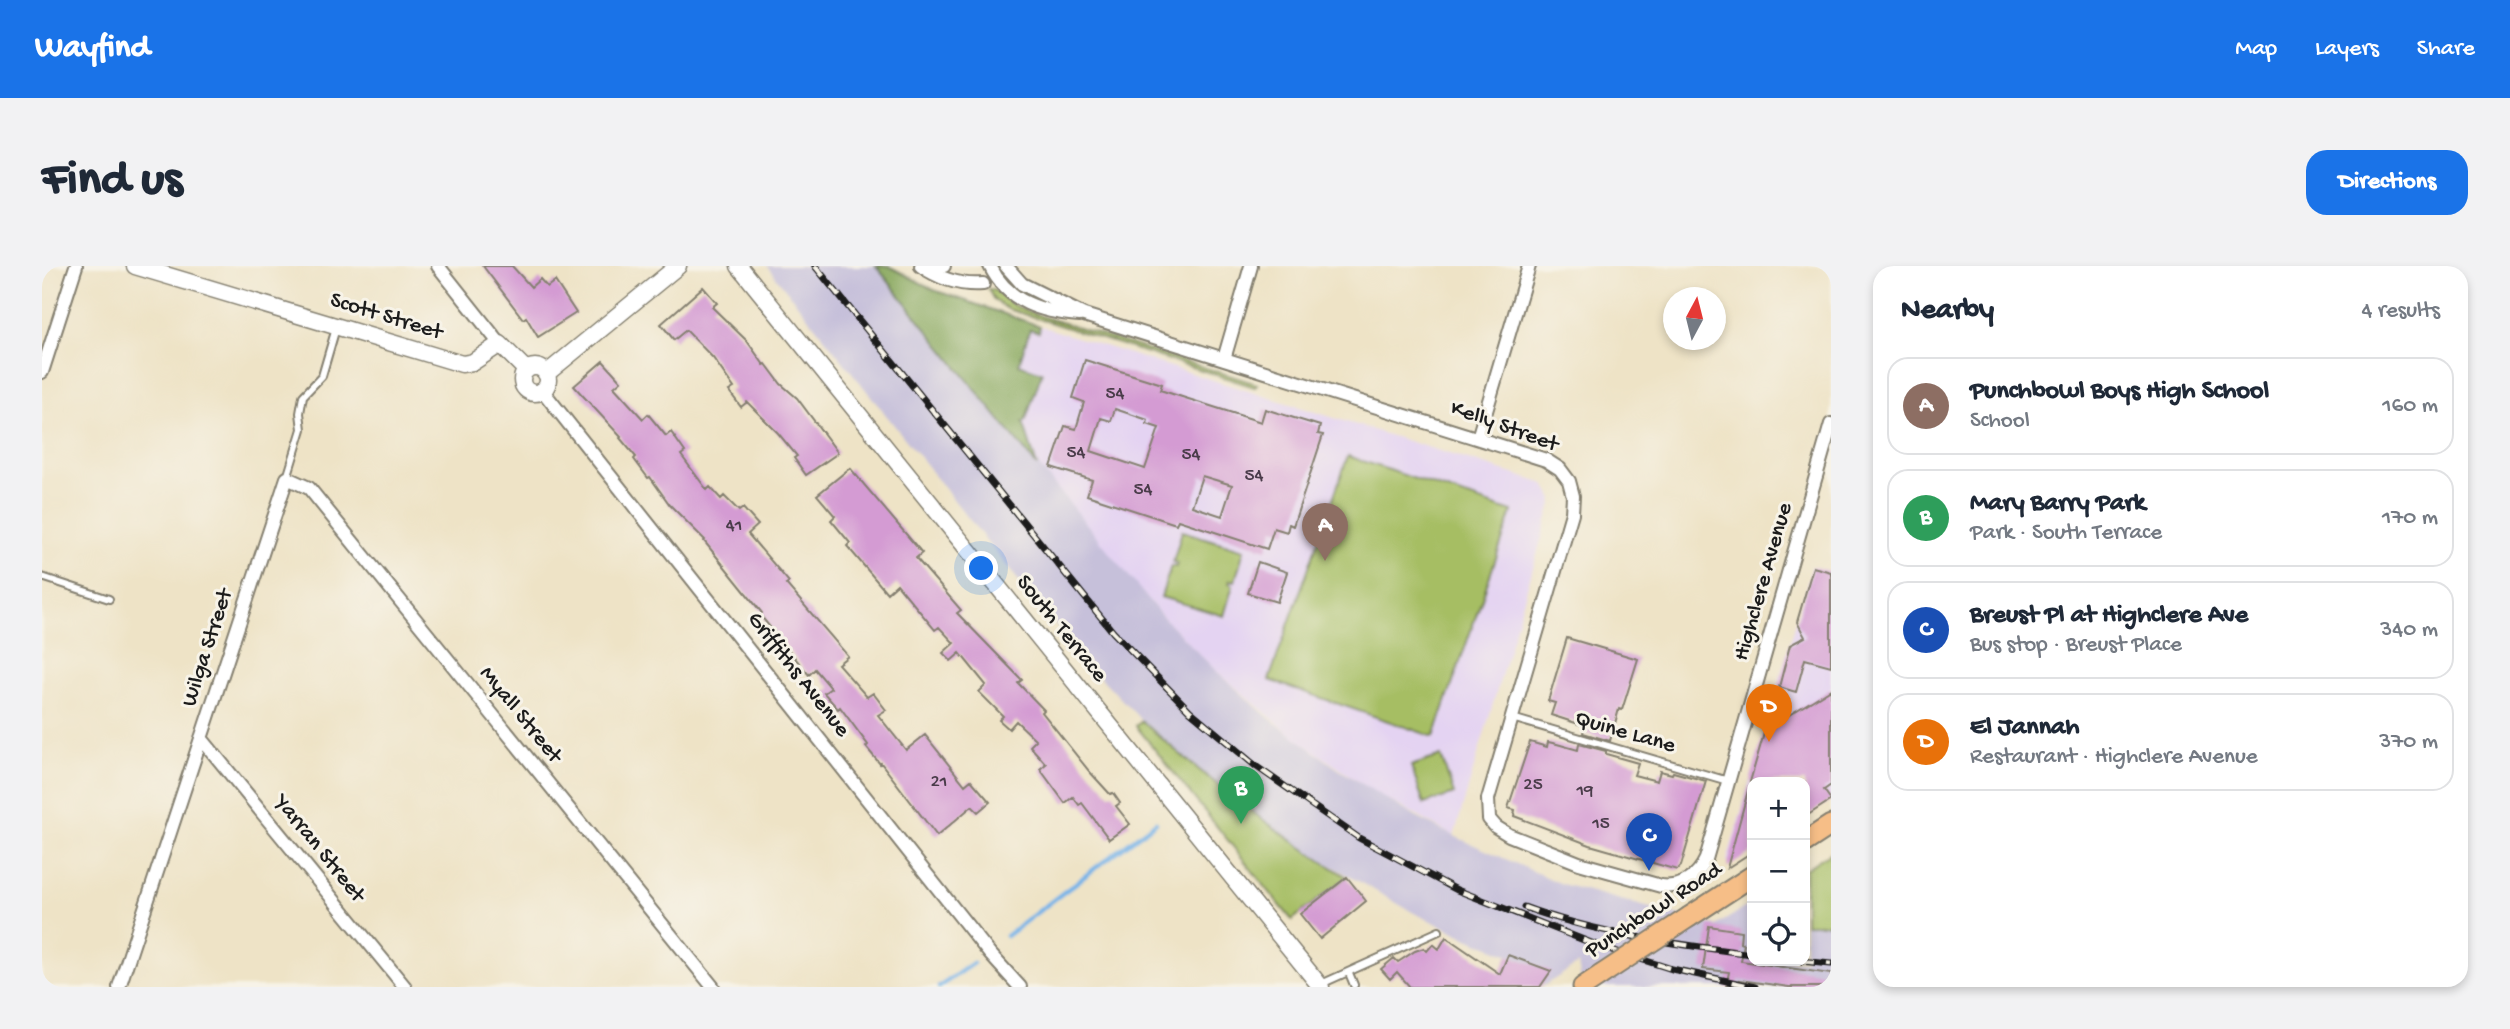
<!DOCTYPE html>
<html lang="en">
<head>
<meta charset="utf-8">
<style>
  body { margin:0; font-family:"Gochi Hand",sans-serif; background:#f2f2f3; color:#1f2937 }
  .controls { position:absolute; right:21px; bottom:21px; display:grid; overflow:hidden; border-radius:14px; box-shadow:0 4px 10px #0003 }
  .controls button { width:63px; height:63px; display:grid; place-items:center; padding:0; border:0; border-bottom:2px solid #e0e1e3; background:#fff; color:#1f2937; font:35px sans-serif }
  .compass { position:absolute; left:1621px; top:21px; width:63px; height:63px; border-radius:50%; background:#fff; box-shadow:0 4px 10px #0003; rotate:7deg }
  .you { position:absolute; left:940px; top:303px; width:24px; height:24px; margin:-18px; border:5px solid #fff; border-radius:50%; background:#1a73e8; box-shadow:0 0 0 10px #1a73e833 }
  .badge { display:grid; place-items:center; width:46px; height:46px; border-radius:50%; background:#1a73e8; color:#fff; font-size:23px; font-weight:700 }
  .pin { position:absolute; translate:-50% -58px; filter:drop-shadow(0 2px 4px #0008) }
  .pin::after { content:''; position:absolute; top:37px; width:24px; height:21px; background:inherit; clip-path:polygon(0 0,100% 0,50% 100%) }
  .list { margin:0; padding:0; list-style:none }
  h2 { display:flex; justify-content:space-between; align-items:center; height:91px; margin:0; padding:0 28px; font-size:30px }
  h2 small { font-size:23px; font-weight:400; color:#747a83 }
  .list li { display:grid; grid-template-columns:46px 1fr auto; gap:21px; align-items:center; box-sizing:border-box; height:98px; margin:0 14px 14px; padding:0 14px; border:2px solid #e0e1e3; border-radius:21px }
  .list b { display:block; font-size:26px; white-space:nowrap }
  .list p { margin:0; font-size:23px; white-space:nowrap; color:#747a83 }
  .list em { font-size:23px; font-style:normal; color:#747a83 }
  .icon { flex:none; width:38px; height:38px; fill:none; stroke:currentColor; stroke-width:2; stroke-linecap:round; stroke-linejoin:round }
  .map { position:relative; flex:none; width:1789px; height:721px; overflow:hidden; border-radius:21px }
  header { display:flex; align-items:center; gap:42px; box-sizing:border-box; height:98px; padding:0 35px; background:#1a73e8; color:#fff }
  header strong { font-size:33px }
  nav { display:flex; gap:38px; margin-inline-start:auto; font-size:24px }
  .intro { display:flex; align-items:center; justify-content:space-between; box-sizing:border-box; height:168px; padding:0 42px }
  h1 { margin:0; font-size:49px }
  .button { padding:18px 32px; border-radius:21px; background:#1a73e8; color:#fff; font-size:24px; font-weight:700 }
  main { display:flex; gap:42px; padding:0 42px }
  aside { flex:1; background:#fff; border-radius:21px; box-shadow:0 4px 10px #0003 }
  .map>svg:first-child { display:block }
  .built { fill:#e4d3f2 }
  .industrial { fill:#c6c0da }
  .green { fill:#a6be63; stroke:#616d40; stroke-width:2 }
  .forest { fill:#84a559; stroke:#50603a; stroke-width:2 }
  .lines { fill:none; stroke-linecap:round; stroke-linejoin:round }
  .stream { stroke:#76b3e8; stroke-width:4.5 }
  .building { fill:#d49bd3; fill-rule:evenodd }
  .service-casing { stroke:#858071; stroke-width:10 }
  .minor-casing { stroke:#858071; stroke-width:16 }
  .tertiary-casing { stroke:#858071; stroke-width:19 }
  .primary-casing { stroke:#858071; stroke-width:23 }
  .service { stroke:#fff; stroke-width:6 }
  .minor { stroke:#fff; stroke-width:12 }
  .tertiary { stroke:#fff; stroke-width:16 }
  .primary { stroke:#f6be87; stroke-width:19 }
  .rail-casing { stroke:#1c1c1c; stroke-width:7 }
  .rail { stroke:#f7f3e8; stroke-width:4.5; stroke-dasharray:13; stroke-linecap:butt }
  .primary-bridge-casing { stroke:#858071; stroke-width:23; stroke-linecap:butt }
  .primary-bridge { stroke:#f6be87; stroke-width:19 }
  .labels { text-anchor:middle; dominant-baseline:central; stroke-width:6; stroke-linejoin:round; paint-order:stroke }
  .number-label { font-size:19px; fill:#4a3c4a }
  .street-label { font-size:23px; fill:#1c1c1c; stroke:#f7f3e8 }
</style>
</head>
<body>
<header>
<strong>Wayfind</strong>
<nav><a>Map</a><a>Layers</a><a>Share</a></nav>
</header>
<div class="intro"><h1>Find us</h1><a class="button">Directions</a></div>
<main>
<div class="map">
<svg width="1789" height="721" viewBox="0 0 1789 721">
  <rect width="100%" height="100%" fill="#f7f3e8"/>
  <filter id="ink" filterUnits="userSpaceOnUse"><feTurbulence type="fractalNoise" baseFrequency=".0143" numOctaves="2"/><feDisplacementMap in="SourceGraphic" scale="14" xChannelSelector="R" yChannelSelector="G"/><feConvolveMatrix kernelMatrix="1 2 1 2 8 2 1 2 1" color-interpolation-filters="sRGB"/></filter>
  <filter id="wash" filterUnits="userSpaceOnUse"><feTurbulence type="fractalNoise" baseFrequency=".00686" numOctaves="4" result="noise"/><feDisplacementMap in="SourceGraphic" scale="28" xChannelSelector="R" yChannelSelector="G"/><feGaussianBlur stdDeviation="1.57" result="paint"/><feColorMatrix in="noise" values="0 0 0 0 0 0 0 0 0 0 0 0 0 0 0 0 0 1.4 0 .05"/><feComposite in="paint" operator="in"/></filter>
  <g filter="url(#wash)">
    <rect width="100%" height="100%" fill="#eee3c6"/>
    <!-- built -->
    <path class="built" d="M944,43L1503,218L1511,234L1412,570L1330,525L1252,471L1173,404L1118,348L995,200Z
      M1770,300L1789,306V534L1763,551V516H1710V585L1690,598L1685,595Z"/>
    <!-- industrial -->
    <path class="industrial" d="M725,0H834L1118,348L1173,404L1227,452L1296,503L1374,551L1412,570L1520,618L1674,660L1710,637L1708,656H1710V695H1763V658H1789V721H1540L1536,698L1500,721L1505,704L1428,673L1372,647L1257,581L1193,535L1145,495L1100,455L1062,415L967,303Z"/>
    <!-- green -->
    <path class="green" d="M946,23L952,24L971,39L999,50L1215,118L1213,121L966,43L952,34Z
      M1306,190L1470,246L1392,471L1227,414Z
      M1140,265L1202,284L1193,315L1188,314L1187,317L1191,319L1182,350L1119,331L1129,300L1134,301L1135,297L1131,296Z
      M1100,455C1165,513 1231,565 1305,611L1250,654L1094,460Z
      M1399,490L1412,528L1382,538L1369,500Z
      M1789,586V658H1763V603Z"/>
    <!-- forest -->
    <path class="forest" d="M834,0H847L892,24L998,60L997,66L988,63L977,98L1000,106L983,156H981L995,200Z"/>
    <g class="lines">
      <!-- stream -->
      <path class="stream" d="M964,670L1114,556
        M897,721L931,697"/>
    </g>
    <g id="blocks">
      <!-- building -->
      <path class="building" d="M441,0H470L489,21L498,13L505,21L513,15L534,47L496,71L484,51L481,53Z
        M661,21L675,37L670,41L705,75L722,99L724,98L739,118L755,132L796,187L764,209L752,192L755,190L736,167L705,136L699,141L687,125L692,122L671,92L644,64L632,74L619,58Z
        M1043,94L1120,118L1118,124L1219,156L1223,143L1278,160L1276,168L1281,169L1251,260L1247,258L1245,266L1232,262L1225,283L1136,254L1134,258L1045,229L1050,214L1009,201L1023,160L1034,163L1042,136L1031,132ZM1073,143L1106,154L1105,158L1117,162L1103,203L1049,185L1059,152L1069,155ZM1160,210L1190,219L1180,250L1150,240Z
        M561,95L579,115L572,121L601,153L606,148L624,170L629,166L643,186L639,189L665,224L668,221L679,233L682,230L697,245L701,242L716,259L706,268L747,316L744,318L806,390L796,398L825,431L831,427L844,444L836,449L864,484L883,469L923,519L929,514L948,536L936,546L930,540L895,570L839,497L838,498L824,481L826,479L798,441L796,443L782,427L789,422L773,403L767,409L753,392L718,349L720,347L662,275L663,274L628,239L608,211L606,212L592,193L594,191L578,172L579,171L532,120Z
        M808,202L880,287L874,292L919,344L915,347L980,414L976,417L1002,444L1000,446L1047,505L1068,528L1071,527L1078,537L1074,540L1088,558L1067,573L1040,537L1037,539L1031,531L1023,537L998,503L1004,498L988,480L994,474L974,455L967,463L957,454L961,450L937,426L944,419L918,387L909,395L901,387L912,377L897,361L893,364L855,318L845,327L805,280L808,277L789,254L793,250L775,229Z
        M1216,296L1245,306L1235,336L1206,327Z
        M1771,301L1789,306V400L1763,393L1754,426L1737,421L1748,379L1763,371L1755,356Z
        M1525,372L1596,393L1580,444L1577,443L1568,475L1541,467L1543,460L1509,449L1513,437L1506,435Z
        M1789,423V519L1782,524L1789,534L1763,551V516H1708L1723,464Z
        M1488,476L1505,481L1506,476L1515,478L1536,484L1537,478L1564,485V488L1596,497L1592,509L1615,515L1618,505L1630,508L1631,506L1664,515L1639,600L1635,604L1548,579L1472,550L1473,544L1466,542Z
        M1707,521L1710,522V586L1685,602Z
        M1305,611L1324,635L1278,673L1258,648Z
        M1667,660L1699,665L1698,677L1702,678L1699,695L1789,708V721H1747L1697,714L1696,721H1684L1687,706L1661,703Z
        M1404,671L1458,708L1466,689L1509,705L1498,721H1368L1355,706L1348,713L1339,703L1352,692L1356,696L1373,685L1382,682L1385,685L1391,678L1397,683Z"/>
    </g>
  </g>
  <g filter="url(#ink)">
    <use href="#blocks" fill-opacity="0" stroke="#858071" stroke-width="2"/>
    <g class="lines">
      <!-- service casing -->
      <g class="service-casing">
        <path id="service" d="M245,212L260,163L258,147L261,130L280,110L294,62
          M0,311L67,333
          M1470,452L1686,515
          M1307,707L1312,719
          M1277,719L1397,665"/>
      </g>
      <!-- minor casing -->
      <g class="minor-casing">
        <path id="minor" d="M396,0L458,78
          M902,0H879C898,13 917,20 941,18
          M948,0C966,37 1000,46 1038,49
          M964,0L980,18L1042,49L1504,194L1518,203L1527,215L1531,230L1530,247L1446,533L1447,553L1454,561L1467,569L1537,597L1619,620C1639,623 1656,611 1664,593L1789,158
          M1182,93L1209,0
          M0,106L34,0
          M500,124L948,688L978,721
          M1436,172L1487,0
          M159,472L363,721
          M77,721L245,212L267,222L671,721"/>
      </g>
      <!-- tertiary casing -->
      <g class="tertiary-casing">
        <path id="tertiary" d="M93,0L420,98L431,96L458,78L484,104
          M697,0L1279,721
          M480 114a13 13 0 1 1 26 0a13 13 0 1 1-26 0Z
          M504,108L636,0"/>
      </g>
      <!-- primary casing -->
      <g class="primary-casing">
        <path id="primary" d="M1763,576L1789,559
          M1647,651L1710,610
          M1541,721L1559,709"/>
      </g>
      <!-- service -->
      <use href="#service" class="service"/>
      <!-- minor -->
      <use href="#minor" class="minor"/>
      <!-- tertiary -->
      <use href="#tertiary" class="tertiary"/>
      <!-- primary -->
      <use href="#primary" class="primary"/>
      <!-- rail casing -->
      <g class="rail-casing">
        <path id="rail" d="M773,0L1071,366L1148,445L1215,501L1317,572L1415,624L1557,680L1630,703L1713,721
          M1482,641C1555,668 1633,678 1710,688
          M1759,695L1789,698"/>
      </g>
      <!-- rail -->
      <use href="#rail" class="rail"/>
      <!-- primary-bridge casing -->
      <g class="primary-bridge-casing">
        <path id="primary-bridge" d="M1559,709L1647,651"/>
      </g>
      <!-- primary-bridge -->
      <use href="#primary-bridge" class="primary-bridge"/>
    </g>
  </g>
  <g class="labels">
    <!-- number labels -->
    <g class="number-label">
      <text x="1073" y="128">54</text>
      <text x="1034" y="187">54</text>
      <text x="1149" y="189">54</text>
      <text x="1212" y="210">54</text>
      <text x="1101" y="224">54</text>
      <text x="692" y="260">41</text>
      <text x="897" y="516">21</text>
      <text x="1491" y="519">25</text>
      <text x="1543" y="525">19</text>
      <text x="1559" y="558">15</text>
    </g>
    <!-- street labels -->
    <g class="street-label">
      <text transform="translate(344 51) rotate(17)">Scott Street</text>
      <text transform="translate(1462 161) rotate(20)">Kelly Street</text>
      <text transform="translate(1722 316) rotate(-74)">Highclere Avenue</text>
      <text transform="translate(1019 363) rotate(51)">South Terrace</text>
      <text transform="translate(166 382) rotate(-72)">Wilga Street</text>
      <text transform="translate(756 409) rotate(52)">Griffiths Avenue</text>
      <text transform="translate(478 449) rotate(51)">Myall Street</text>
      <text transform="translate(1583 467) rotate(16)">Quine Lane</text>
      <text transform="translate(277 583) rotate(51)">Yarran Street</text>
      <text transform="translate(1612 645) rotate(-33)">Punchbowl Road</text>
    </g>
  </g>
</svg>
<div class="controls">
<button>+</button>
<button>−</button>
<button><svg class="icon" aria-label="locate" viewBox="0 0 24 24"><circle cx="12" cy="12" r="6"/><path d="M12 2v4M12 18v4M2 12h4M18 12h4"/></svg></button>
</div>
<svg class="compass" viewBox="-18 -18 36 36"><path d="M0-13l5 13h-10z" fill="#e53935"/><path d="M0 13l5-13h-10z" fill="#747a83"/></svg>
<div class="you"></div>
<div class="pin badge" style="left:1283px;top:295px;background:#8d6e63">A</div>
<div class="pin badge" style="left:1199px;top:558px;background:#2e9e5b">B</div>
<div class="pin badge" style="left:1607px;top:605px;background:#1a4fb4">C</div>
<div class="pin badge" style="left:1727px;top:476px;background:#e8710a">D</div>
</div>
<aside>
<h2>Nearby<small>4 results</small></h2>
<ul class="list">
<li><span class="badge" style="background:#8d6e63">A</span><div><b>Punchbowl Boys High School</b><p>School</p></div><em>160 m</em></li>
<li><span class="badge" style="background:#2e9e5b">B</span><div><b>Mary Barry Park</b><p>Park · South Terrace</p></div><em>170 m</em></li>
<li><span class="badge" style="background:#1a4fb4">C</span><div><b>Breust Pl at Highclere Ave</b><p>Bus stop · Breust Place</p></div><em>340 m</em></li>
<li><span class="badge" style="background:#e8710a">D</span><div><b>El Jannah</b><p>Restaurant · Highclere Avenue</p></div><em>370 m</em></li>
</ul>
</aside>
</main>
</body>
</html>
